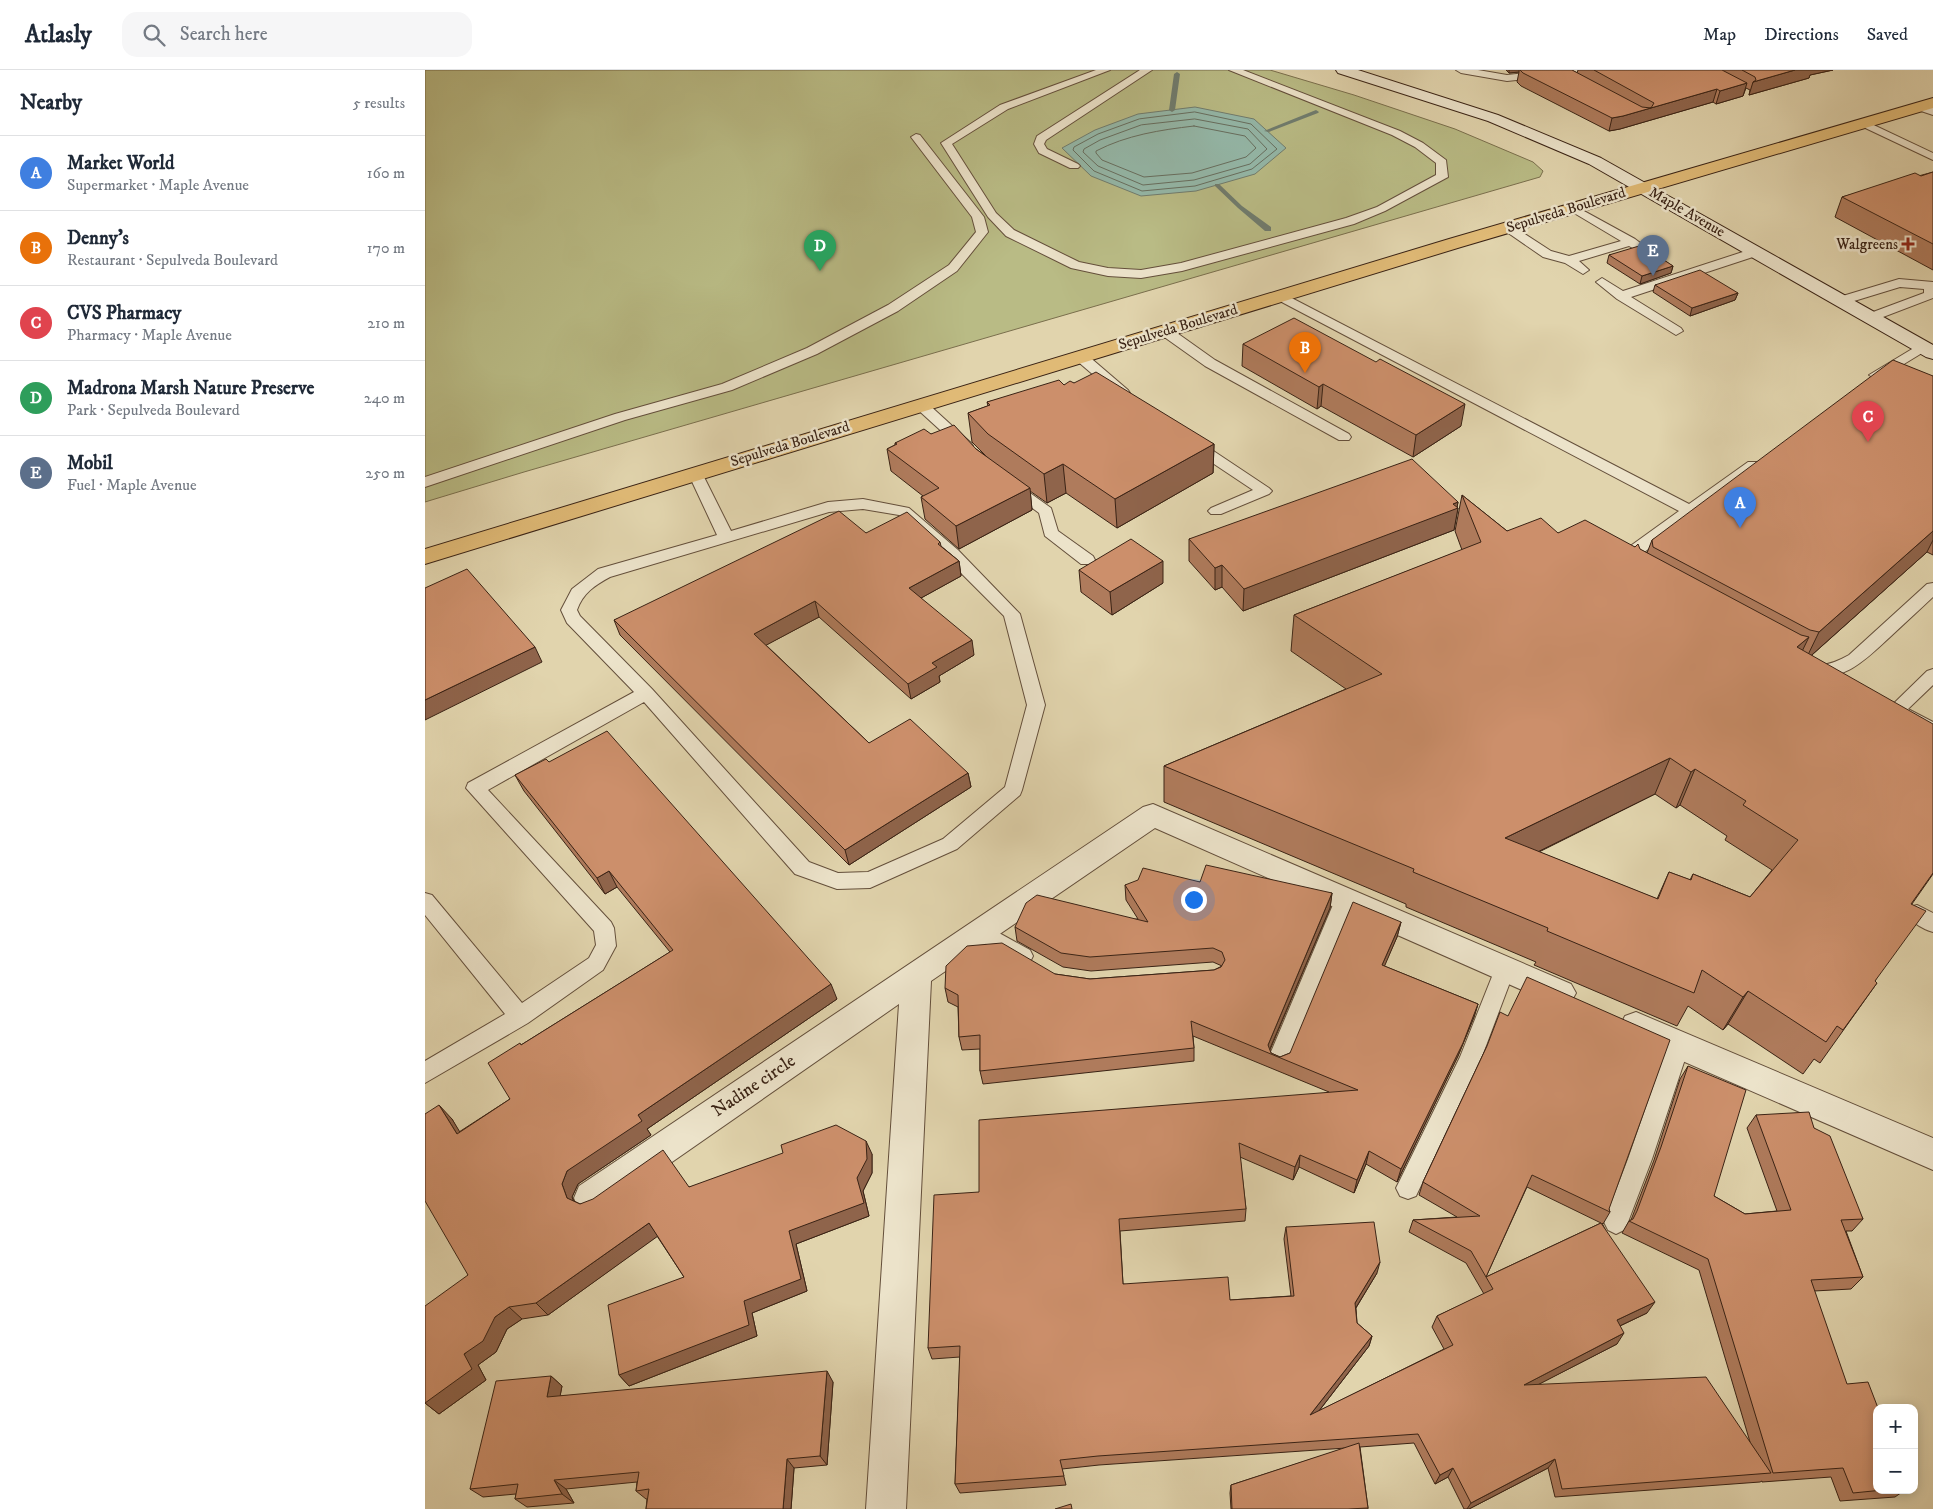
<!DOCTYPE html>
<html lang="en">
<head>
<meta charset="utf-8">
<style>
  body { margin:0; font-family:"IM FELL DW Pica",serif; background:#f6f6f7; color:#1f2937 }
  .controls { position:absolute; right:15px; bottom:15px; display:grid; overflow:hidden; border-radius:10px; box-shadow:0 2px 12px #0003 }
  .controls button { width:45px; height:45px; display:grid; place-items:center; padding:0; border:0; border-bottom:1px solid #e0e1e3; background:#fff; color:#1f2937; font:25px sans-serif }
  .you { position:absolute; left:768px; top:829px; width:18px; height:18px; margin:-12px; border:4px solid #fff; border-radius:50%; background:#1a73e8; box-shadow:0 0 0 8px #1a73e833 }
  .badge { display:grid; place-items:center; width:32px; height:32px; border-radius:50%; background:#ea580c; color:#fff; font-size:16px; font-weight:700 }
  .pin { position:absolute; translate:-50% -41px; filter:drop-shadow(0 1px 2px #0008) }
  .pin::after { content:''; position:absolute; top:26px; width:18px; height:15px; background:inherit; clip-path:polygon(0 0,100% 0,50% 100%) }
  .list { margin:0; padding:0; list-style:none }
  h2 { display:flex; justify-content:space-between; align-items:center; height:65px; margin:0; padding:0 20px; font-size:21px }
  h2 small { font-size:16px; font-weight:400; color:#747a83 }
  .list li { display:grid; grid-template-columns:32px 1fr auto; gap:15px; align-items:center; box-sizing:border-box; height:75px; padding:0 20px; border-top:1px solid #e0e1e3 }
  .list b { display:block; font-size:19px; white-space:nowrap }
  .list p { margin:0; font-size:16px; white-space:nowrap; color:#747a83 }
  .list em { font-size:16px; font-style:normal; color:#747a83 }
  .icon { flex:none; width:28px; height:28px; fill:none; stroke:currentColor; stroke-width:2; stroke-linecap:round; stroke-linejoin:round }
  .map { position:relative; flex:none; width:1508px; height:1439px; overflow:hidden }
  header { display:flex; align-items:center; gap:30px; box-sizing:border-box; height:70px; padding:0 25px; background:#fff; border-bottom:1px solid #e0e1e3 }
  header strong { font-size:24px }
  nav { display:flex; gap:28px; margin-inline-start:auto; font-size:18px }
  .search { width:350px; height:45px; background:#f6f6f7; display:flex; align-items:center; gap:12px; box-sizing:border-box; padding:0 18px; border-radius:15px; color:#747a83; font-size:19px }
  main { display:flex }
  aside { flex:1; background:#fff }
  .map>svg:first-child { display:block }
  .green { fill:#b9bb85; stroke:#7a6f4d }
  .water { fill:#94b8a9; stroke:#707c6e }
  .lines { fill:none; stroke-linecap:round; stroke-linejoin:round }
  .shore { stroke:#676e5f; stroke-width:1 }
  .stream { fill:#707c6e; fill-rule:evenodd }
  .lane-casing { stroke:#644f3b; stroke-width:2 }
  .street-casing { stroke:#644f3b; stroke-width:2 }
  .secondary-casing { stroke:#3a2315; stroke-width:2 }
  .primary-casing { stroke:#3a2315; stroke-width:2 }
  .lane { fill:#ece3ca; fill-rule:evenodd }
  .street { fill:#ece3ca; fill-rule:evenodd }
  .secondary { fill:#ece3ca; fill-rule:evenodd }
  .primary { fill:#e0ba76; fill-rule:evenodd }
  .wall { fill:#af7b5c; stroke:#3a2315; fill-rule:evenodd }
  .shaded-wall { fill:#8f644b; stroke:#3a2315 }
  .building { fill:#cc8f6b; stroke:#3a2315; fill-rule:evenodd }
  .poi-dot { fill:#8f2418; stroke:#ece3ca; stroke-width:2 }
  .labels { text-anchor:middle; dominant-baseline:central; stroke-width:5; stroke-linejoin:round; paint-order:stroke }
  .far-street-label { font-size:15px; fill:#3a2315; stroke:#ece3ca }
  .far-poi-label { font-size:15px; fill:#3a2315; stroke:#ece3ca; text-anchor:end }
  .street-label { font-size:18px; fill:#3a2315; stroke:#ece3ca }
</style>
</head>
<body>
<header>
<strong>Atlasly</strong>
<div class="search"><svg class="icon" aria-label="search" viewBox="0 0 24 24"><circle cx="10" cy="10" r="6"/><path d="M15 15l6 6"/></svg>Search here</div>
<nav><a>Map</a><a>Directions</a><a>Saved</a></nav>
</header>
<main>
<aside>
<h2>Nearby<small>5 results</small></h2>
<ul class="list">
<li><span class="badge" style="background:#3f7fe0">A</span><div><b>Market World</b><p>Supermarket · Maple Avenue</p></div><em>160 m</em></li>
<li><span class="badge" style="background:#e8710a">B</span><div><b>Denny's</b><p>Restaurant · Sepulveda Boulevard</p></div><em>170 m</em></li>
<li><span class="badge" style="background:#e0444e">C</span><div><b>CVS Pharmacy</b><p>Pharmacy · Maple Avenue</p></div><em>210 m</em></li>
<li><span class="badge" style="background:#2e9e5b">D</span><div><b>Madrona Marsh Nature Preserve</b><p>Park · Sepulveda Boulevard</p></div><em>240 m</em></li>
<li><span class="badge" style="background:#5c6f8a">E</span><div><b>Mobil</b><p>Fuel · Maple Avenue</p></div><em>250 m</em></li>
</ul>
</aside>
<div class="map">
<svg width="1508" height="1439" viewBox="0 0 1508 1439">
  <rect width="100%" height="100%" fill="#e1d4ad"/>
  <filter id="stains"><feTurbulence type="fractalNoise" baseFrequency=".004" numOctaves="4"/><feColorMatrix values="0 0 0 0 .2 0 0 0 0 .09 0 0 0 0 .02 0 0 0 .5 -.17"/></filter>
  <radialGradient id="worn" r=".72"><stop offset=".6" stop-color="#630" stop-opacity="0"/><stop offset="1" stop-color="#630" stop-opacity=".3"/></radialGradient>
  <!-- green -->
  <path class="green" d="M0,0H845L929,25L1030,59L1108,92L1118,101L1115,107L99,402L0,432Z"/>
  <!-- water -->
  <path class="water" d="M770,37L829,49L861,78L830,104L771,121L716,126L666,106L637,78L670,60L713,44Z"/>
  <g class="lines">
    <!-- shore -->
    <path class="shore" d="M770,42L826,54L852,79L827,99L770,116L717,121L669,101L648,80L649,77L673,64L714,49Z
      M770,49L823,59L842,79L825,94L769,110L718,115L673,96L658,82L659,79L675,70L716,55Z
      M769,56L820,66L831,78L821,87L767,103L719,107L677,90L671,83V81C702,65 735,60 769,56Z"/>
    <!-- stream -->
    <path class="stream" d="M752,2L755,4L750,40L747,42L744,40L749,4Z
      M891,40L894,42L893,43L844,62L839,61Z
      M790,114H794L817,136L846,157V161H840L813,138L790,116Z"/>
    <!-- lane casing -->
    <g class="lane-casing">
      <path id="lane" d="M671,0H685L583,39L527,74L571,143L589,160L654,192L683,198L716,200L756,193L921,148L952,137L1011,105V93L990,77L967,65L804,0H818L975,61L998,73L1021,90L1023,107L960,141L929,154L757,201L716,208L683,206L646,198L581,166L563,147L516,73L575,35Z
        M715,0H727L621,70L619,74L622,79L653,94L655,96L653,98H645L614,83L609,74L612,66Z
        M1031,0H1053L1082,5L1127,0H1159L1154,3L1082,11L1036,3Z
        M1494,34L1508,38V45L1490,39L1489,37Z
        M1438,50L1508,83V90L1434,55L1433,53Z
        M491,64L495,65L559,147L563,162L532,201L473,241L392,284L307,320L200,350L0,417V407L190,344L297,314L382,278L463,235L524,195L551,162L547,147L486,67Z
        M1148,135L1210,169L1226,181L1220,185L1204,176L1154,191L1164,200L1158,204L1140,193L1118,187L1076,158L1082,154L1086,155L1126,181L1144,186L1196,171L1144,140L1142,138Z
        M1330,178L1336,182L1334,185L1206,227L1256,258L1258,261L1251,265L1192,229L1171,212L1177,208L1198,221Z
        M1474,209L1508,212V228L1445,252L1440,251L1439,248L1440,245L1499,223V219L1475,217L1416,235L1410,231L1411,228Z
        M855,222L1264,434L1323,392H1333L1335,395L1218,483L1213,503L1207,504L1201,503L1199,499L1204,477L1254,441L851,229L849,226L851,223Z
        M740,257L745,258L790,290L924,364L926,367L924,370H914L780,296L735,264L733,261Z
        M1497,273L1502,274L1504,277L1502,280L1456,308L1451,309L1444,305Z
        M656,283L661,284L703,320L705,323L703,326H693L651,290L649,287Z
        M496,331L501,332L546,373L548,376L546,379H536L491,338L489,335Z
        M767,369L772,370L844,418L847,421L844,424L796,444H786L783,441L786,438L828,420L762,376L760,373L762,370Z
        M270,399L275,400L277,403L306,461L403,432L438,429L484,438L533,480L595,544L620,635L597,720L595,725L532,779L445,818L412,819L370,804L219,632L63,720L186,852L189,858L191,876L178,900L103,953L0,1013V991L80,944L0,845V823L7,825L97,933L164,888L171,875L169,861L41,718L43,713L209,622L142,553L136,540L147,519L173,499L292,465L263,403L265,400ZM438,439L474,445L521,488L579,546L602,635L580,717L518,769L443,802L413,803L384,792L227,619L155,546L152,540C158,523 170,515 185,507L404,442Z
        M586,411L591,413L626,438L633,461L668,486L670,490L668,494H656L620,466L614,443L578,416L581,413Z
        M1508,513V527C1494,540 1479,554 1465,567C1440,590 1417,615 1380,604L1377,600L1380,596C1386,594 1390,596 1396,595C1407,594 1415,590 1424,585L1502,514Z
        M1508,599V615L1483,639L1508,652V667L1465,644L1462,640L1502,601Z
        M920,822L927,824L930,830L865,989L862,996L854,999L846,996L843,989L910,830L913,824Z
        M1492,835L1508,843V862C1498,859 1487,853 1482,843L1485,837Z
        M556,853L605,880L608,886L605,892L598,895L591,892L549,867L546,861L549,855Z
        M1080,890L1087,893L1090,899L1056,989L991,1126L983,1129L975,1126L971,1118L975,1110L1035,987L1070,899L1073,893Z
        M1254,964L1262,967L1265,974L1227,1089L1203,1152L1199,1160L1191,1164L1183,1160L1179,1152L1203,1089L1243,974L1246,967Z"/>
    </g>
    <!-- street casing -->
    <g class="street-casing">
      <path id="street" d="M728,734L1146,914L1151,923L1146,932L1135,936L1124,932L730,758L506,911L481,1439H441L474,934L178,1140L166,1145L154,1140L149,1128L154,1116L718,737Z
        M1211,942L1508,1068V1100L1200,966L1195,956L1200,946Z"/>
    </g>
    <!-- secondary casing -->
    <g class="secondary-casing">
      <path id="secondary" d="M911,0H933L1073,45L1176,88L1508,275V289L1501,287L1164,94L1063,51L913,3Z"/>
    </g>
    <!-- primary casing -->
    <g class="primary-casing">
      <path id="primary" d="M1508,28V38L1036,177L0,494V479L1024,169Z"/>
    </g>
    <!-- lane -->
    <use href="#lane" class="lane"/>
    <!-- street -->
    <use href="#street" class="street"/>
    <!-- secondary -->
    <use href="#secondary" class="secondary"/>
    <!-- primary -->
    <use href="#primary" class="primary"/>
  </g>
  <!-- wall -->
  <path class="wall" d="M1081,0H1147L1152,3L1153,0H1408L1385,5L1384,8L1324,25L1325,20L1321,18L1318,26L1291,34L1288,32L1195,59L1184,61L1096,16L1092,12L1094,2L1084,3Z
    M1508,102V200L1410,147L1417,127Z
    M1229,172L1242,180L1240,187L1235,188L1248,196L1246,203L1215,214L1182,193L1184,185L1223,179L1228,176Z
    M1230,215L1313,223L1310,230L1265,246L1228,222Z
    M818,274L1036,356L988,387L896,336L892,339L817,296Z
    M1508,306V485L1502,482L1387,585L1508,804L1487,834L1450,911L1452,913L1395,993L1389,989L1378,1004L1303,954L1298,960L1263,936L1252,956L1109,895L1111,892L981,837V834L739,732V696L921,619L866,581L869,545L1037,480L1030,461L1037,425L1082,461L1133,463L1210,477L1222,483L1227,470ZM1230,724L1251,738L1255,735L1302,766L1300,770L1347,800L1325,827L1268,804L1265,810L1244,802L1232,829L1114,782Z
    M649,313L789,374L788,403L692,458L641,423L622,433L605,421L607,440L534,479L500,449L496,427L498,426L466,401L462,379L470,375V373L506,364L551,379L561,386L547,372L543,343L563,336L562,332Z
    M1033,432L1032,437L1033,438L1029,460L818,541L797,517L790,520L764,491V469Z
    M441,463L515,472L516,476L534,491L536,506L496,528L549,585L514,606L515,612L486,629L394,547L341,575L444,673L543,703L546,717L424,795L195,565L189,550Z
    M654,500L738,513L687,545L656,522Z
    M124,692L412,929L222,1059L226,1065L153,1114L147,1127L149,1131L155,1134L264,1117L447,1084V1103L438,1121L444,1146L371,1174L382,1221L327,1243L332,1266L204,1316L194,1305L259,1207L232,1166L123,1245L97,1249L82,1259L71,1282L53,1295L61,1310L14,1344L0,1333L43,1205L27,1049L34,1062L85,1029L96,975L245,882L192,817L180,824L99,721L90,705Z
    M775,812L907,823L905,838L845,980L846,983L855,987L865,983L976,852L972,867L959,896L1053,934L1049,947L1033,986L972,1112L941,1094L929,1123L874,1097L868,1110L815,1087L821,1139L820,1151L695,1161L698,1214L805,1230L866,1226L859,1169L861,1157L952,1203L931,1238L932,1253L947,1266L944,1276L894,1341L1019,1279L1007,1257L1012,1246L1059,1224L1041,1193L984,1162L988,1150L1032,1147L994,1125L998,1112L1062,976L1184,1139L1185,1142L1178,1154L1177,1153L1222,1243L1195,1256L1192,1274L1114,1314L1325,1372L1274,1200L1197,1163L1204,1151L1206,1150L1229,1090L1255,1009L1263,996L1289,1126L1320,1144L1352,1141L1322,1058L1331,1045L1389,1058L1438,1149L1427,1161H1421L1438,1207L1426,1219L1389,1221L1452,1420H1480L1470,1427L1415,1431L1406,1407L1337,1412V1411L1335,1412L1130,1427L1123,1398L1044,1439H1039L1023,1407L1010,1414L989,1373L935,1377L943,1438V1439H806L805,1423L806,1415L921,1378L674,1395L637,1399L641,1415L535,1423L530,1414L535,1287L507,1289L503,1278L554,1122L904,1022L768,966L769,978V991L558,1014L555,1001V979L537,980L534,967L533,937L523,932L520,918L630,904L665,909L789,900L797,896L788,892L666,901L638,897L592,871L590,857L713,849L701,830L700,815ZM1102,1117L1176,1153L1061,1207Z
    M126,1306L137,1316L135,1326L408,1312L402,1395L369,1398L366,1439H221L222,1429H221L211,1421L212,1412L141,1419L149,1433L102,1437L90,1429L91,1424L58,1427L45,1419Z"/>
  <!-- shaded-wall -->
  <path class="shaded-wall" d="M1084,0H1094V2L1084,3Z
    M1370,0H1408L1385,5L1384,8L1324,25L1328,12Z
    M1322,13L1318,26L1291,34L1295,21Z
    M1292,19L1288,32L1195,59L1184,61L1187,48L1198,46Z
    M1242,180L1240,187L1232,188L1234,181Z
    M1248,196L1246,203L1215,214L1217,206Z
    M1313,223L1310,230L1265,246L1267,238Z
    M898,314L896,336L892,339L894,317Z
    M1040,334L1036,356L988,387L991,365Z
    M789,374L788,403L692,458L690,429Z
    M638,394L641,423L622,433L619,404Z
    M605,418L607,440L534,479L531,456Z
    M1033,432L1032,438H1033L1029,460L818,541L819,519Z
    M1508,461V470L1502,482L1380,591L1394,562Z
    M534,491L536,506L487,533L484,518Z
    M738,491V513L687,545L685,522Z
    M797,495V517L790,520V498Z
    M390,531L394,547L334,579L329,564Z
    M1384,567L1366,604L1372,577Z
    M547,570L549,585L514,606L515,612L486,629L483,614L507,593Z
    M110,577L117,592L0,650V630Z
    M1245,688L1230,724L1070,803L1080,768Z
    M1270,699L1255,735L1251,738L1266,702Z
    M543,703L546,717L424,795L420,780Z
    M184,801L192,817L180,824L172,808Z
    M907,823L905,838L843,983V975Z
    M976,852L972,867L954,909L957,895Z
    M406,914L412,929L222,1059L226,1065L153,1114L147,1127L152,1141L142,1128L137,1114L142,1101L213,1045Z
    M1323,921L1303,954L1298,960L1318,927Z
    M1053,934L1049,947L1033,986L972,1112L976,1099Z
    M14,1035L27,1049L44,1077L32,1064Z
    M441,1071L447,1084V1103L438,1121L444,1146L371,1174L382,1221L327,1243L332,1266L204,1316L194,1305L319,1231L364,1161L432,1108Z
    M944,1081L941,1094L929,1123L932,1110Z
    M875,1085L874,1097L868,1110L870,1097Z
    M224,1153L233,1166L123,1245L111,1233Z
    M955,1192L952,1203L927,1244L930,1233Z
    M1230,1232L1222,1243L1184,1261L1192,1250Z
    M84,1237L97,1249L82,1259L71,1282L53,1295L61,1310L14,1344L0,1333L70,1247Z
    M1199,1263L1192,1274L1093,1325L1099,1315Z
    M947,1266L944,1276L883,1355L885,1345Z
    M402,1301L408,1312L402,1395L395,1386Z
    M126,1306L137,1316L133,1337L122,1327Z
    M362,1389L369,1398L366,1439H358Z
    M1130,1389L1123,1398L1044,1439H1042L1046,1433Z
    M1028,1398L1023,1407L1010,1414L1015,1405Z
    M129,1410L141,1419L149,1433L137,1424Z"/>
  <!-- building -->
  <path class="building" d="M1095,0H1147L1217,37L1226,38L1229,33L1169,0H1297L1322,13L1295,21L1292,19L1198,46L1187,48L1098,3Z
    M1317,0H1370L1328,12L1331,10L1330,7Z
    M1508,102V174L1417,127L1490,103L1496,106Z
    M1229,172L1242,180L1234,181L1233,186L1248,196L1217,206L1184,185L1214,176L1223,179L1229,175Z
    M1275,200L1313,223L1267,238L1230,215Z
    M869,248L951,292L955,289L1040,334L991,365L898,314L894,317L818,274Z
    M1468,290L1508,306V461L1394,562L1385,560L1228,477L1227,470Z
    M671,302L789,374L690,429L638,394L619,404L563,364L543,343L565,335L562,332L634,310L639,315L645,311L649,313Z
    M529,355L551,379L605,418L531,456L496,427L514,418L462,379L472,374L470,373L499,359L506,364Z
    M987,389L1033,432L1028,434L1033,438L819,519L797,495L790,498L764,469Z
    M1037,425L1082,461L1116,448L1133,463L1160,450L1210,477L1213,474L1215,479L1376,565L1384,567L1372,577L1508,654V803L1486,834L1501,841L1450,911L1452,913L1418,960L1412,956L1401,972L1323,921L1318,927L1277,900L1269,923L1122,861L1123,858L988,802L989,799L739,696L957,604L869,545L1056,472ZM1245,688L1266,702L1270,699L1321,731L1318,735L1373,770L1325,827L1268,804L1266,810L1244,802L1233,829L1080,768Z
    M414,441L441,463L482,442L515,472L513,474L534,491L484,518L547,570L507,593L512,597L483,614L390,531L329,564L444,673L485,649L543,703L420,780L189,550Z
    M706,469L738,491L685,522L654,500Z
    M42,499L110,577L0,630V518Z
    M182,661L406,914L213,1045L217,1051L142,1101L137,1114L142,1128L155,1134L168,1129L238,1080L264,1117L358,1083L356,1075L411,1055L441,1071L442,1089L432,1108L439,1133L364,1161L376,1209L319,1231L324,1255L194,1305L183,1235L259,1207L224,1153L111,1233L84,1237L70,1247L58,1271L39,1284L47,1299L0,1333V1236L43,1205L0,1131V1044L14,1035L32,1064L85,1029L63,993L95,973L96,975L248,880L184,801L172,808L90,705L121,689L124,692Z
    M781,795L907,823L843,975L846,983L855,987L865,983L928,832L976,852L957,895L1053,934L1038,973L976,1099L944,1081L932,1110L875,1085L870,1097L814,1073L821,1139L694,1149L698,1214L803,1207L805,1230L869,1226L861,1157L949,1152L955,1192L930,1233L932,1253L947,1266L885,1345L1028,1275L1012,1246L1068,1219L1046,1181L988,1150L1055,1146L998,1112L1062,976L1075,942L1083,946L1102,907L1245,970L1184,1139L1185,1142L1107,1105L1061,1207L1176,1153L1230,1232L1192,1250L1199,1263L1099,1315L1281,1307L1346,1403L1137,1419L1130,1389L1046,1433L1028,1398L1015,1405L993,1364L673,1386L635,1390L639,1406L530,1414L535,1276L503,1278L509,1125L554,1122V1050L933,1020L766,951L769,978L555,1001V965L534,967L533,925L520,918L521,896L542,876L577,873L630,904L665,909L789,900L796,897L800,890L797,882L788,878L665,887L636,883L590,857L601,833L612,825L723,852L700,815L713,810L718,798L775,812Z
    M1263,996L1321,1020L1289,1126L1320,1144L1366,1140L1331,1045L1384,1042L1389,1058L1405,1066L1438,1149L1416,1150L1438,1207L1386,1210L1422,1314L1443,1312L1453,1338H1452V1420H1458L1428,1423L1418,1398L1348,1403L1283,1189L1204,1151L1208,1149L1212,1141L1236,1077Z
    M402,1301L395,1386L362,1389L358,1439H221L224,1419L211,1421L214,1402L129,1410L137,1424L90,1429L93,1414L45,1419L71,1311L126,1306L122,1327Z
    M934,1373L943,1438L923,1439H807L806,1415Z
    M646,1434L647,1439H630Z"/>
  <!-- markers -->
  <path class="poi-dot" d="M1480.5 166.5h5v5h5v5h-5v5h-5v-5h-5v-5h5z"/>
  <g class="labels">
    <!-- far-street labels -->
    <g class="far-street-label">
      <text transform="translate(1141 140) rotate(-17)">Sepulveda Boulevard</text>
      <text transform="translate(1262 142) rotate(30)">Maple Avenue</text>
      <text transform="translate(753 257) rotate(-17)">Sepulveda Boulevard</text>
      <text transform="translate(365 374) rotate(-17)">Sepulveda Boulevard</text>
    </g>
    <!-- far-poi labels -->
    <g class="far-poi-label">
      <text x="1473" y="174">Walgreens</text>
    </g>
    <!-- street labels -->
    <g class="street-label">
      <text transform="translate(329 1016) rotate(-34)">Nadine circle</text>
    </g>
  </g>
  <rect width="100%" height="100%" filter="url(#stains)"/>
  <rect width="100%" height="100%" fill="url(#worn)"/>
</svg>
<div class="controls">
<button>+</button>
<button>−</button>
</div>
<div class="you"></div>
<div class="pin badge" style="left:1315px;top:458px;background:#3f7fe0">A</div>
<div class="pin badge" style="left:880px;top:303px;background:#e8710a">B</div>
<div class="pin badge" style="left:1443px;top:372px;background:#e0444e">C</div>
<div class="pin badge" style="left:395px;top:201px;background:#2e9e5b">D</div>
<div class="pin badge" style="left:1228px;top:206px;background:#5c6f8a">E</div>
</div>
</main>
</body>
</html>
